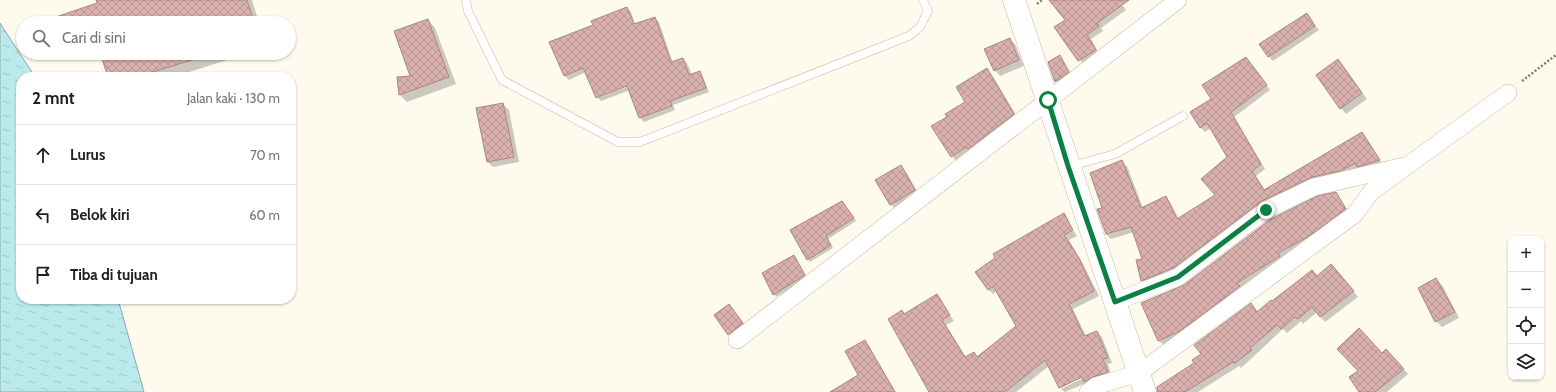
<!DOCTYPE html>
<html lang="id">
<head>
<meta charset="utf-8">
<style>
  body { margin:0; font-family:Cabin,sans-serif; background:#f6f6f6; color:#202124 }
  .controls { position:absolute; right:12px; bottom:12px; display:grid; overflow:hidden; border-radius:8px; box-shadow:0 1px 3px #0004 }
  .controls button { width:36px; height:36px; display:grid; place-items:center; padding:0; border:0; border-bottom:1px solid #e0e0e0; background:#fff; color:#202124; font:20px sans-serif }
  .stop { position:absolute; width:12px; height:12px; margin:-9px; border:3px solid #0b8043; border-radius:50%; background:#fff }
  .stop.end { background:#0b8043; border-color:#fff; box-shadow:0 1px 4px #0008 }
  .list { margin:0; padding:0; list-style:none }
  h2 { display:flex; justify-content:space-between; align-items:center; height:52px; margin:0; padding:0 16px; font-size:17px }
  h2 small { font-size:13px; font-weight:400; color:#757577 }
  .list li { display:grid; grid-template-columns:26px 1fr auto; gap:12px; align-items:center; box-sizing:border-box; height:60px; padding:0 16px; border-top:1px solid #e0e0e0 }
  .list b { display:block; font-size:15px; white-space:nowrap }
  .list em { font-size:13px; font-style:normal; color:#757577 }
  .icon { flex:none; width:22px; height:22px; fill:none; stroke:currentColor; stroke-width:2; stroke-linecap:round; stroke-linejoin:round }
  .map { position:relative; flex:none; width:1556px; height:392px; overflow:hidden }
  .search { position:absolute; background:#fff; box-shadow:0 1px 3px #0004; left:16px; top:16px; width:280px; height:44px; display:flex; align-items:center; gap:10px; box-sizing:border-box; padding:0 14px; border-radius:22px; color:#757577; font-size:15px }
  .panel { position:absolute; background:#fff; box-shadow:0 1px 3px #0004; left:16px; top:72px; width:280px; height:232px; border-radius:16px }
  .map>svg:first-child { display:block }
  .water { fill:url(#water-ripples); stroke:#89a9a8 }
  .shadow { fill:#0003 }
  .building { fill:url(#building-cross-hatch); stroke:#a88684 }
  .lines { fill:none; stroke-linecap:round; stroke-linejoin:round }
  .lane-casing { stroke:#c5ba9d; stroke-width:9 }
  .street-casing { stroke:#c5ba9d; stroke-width:18 }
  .secondary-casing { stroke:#c5ba9d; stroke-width:23 }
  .path { stroke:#7f7a6f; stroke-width:2.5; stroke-dasharray:2 2; stroke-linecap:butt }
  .lane { stroke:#fff; stroke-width:8 }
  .street { stroke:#fff; stroke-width:17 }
  .secondary { stroke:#fff; stroke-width:22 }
  .route { stroke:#0b8043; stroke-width:5 }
</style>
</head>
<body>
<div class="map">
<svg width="1556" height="392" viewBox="0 0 1556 392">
  <defs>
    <pattern id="water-ripples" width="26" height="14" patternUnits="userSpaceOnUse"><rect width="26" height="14" fill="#bbeaed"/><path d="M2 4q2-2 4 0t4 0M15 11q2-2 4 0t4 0" fill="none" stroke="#a0c8ca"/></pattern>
    <pattern id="building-cross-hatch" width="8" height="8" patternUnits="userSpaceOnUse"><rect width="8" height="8" fill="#d9b0ad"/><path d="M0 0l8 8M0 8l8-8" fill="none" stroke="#b99693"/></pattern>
  </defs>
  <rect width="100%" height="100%" fill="#fffaee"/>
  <!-- water -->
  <path class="water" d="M0,23L35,77H21V299H118L144,392H0Z"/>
  <!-- shadow -->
  <path class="shadow" d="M97,0H252L259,23H40L98,4Z
    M1052,0H1118L1126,10L1101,28L1103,31L1091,39L1100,55L1084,65L1056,28L1067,20Z
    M627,8L631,12L635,24L655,18L659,22L673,63L683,59L687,63L692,75L699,72L703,77L709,92L673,105L675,110L644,122L640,118L630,90L601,101L598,98L632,85L631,83L597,96V98L586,72L569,80L565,76L594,26Z
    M1306,14L1319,30L1273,61L1269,57Z
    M428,20L435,28L456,84L407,102L400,95L398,78L411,76Z
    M1009,39L1015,44L1024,66L1000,76L995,70Z
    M47,53H56L49,55Z
    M101,53H250L173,77H109Z
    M1060,57L1071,75L1059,84L1049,62Z
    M1338,60L1367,99L1346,114L1341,108Z
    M1250,63L1270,90L1234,117L1265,169L1256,176L1265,190L1362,133L1383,165L1362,171L1359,167L1344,175L1316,182L1178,272L1146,285L1142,280L1143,259L1134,232L1111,239L1106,234L1098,210L1104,208L1122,162L1127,166L1143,208L1166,197L1170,202L1179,219L1217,195L1229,157L1211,128L1205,132L1200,127L1212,100Z
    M986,70L992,75L1019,120L957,162L952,156L948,117L966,102Z
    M503,104L509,110L519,162L493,167L487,161Z
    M901,166L906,172L920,196L897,210L891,205L877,180Z
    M1336,193L1349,214L1164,345L1159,341L1142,303L1184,286Z
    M844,204L856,221L828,239L833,248L810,262L808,259Z
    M1063,215L1077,236L1069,240L1083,264L1099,296L1073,309L1086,336L1097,332L1102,337L1112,363L1108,364L1112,377L1090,386L1086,383L1065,392L1061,389L1087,376V374L1061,388L1049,366L1016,392H930L902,312L905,315L937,296L954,321L946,325L966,358L974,353L978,357L1017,326L997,291L993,294L988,289Z
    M794,256L807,278L776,297L774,294Z
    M1336,270L1358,297L1325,322L1317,312L1303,324L1301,321L1287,333L1283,329L1241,368L1239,366L1198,392H1160L1196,364L1202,355L1251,304L1258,313L1312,271L1318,277Z
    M1436,279L1442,285L1459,318L1442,327L1436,321Z
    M734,311L748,329L735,340L715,316Z
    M864,341L896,392H832L860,376Z
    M1382,354L1390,355L1408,374L1387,392H1360Z"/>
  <!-- building -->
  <path class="building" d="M96,0H247L254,23H47V20L97,3Z
    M1049,0H1129L1097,23L1099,26L1087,35L1096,50L1078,61L1054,27L1065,20Z
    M627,7L634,24L655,17L671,62L683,58L689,75L700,71L706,88L670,101L672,106L639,118L627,86L596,98L583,68L564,76L549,42L593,25L591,21Z
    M1307,13L1315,26L1268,57L1259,44Z
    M428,19L449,77L399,95L397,77L410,76L394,31Z
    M1010,38L1019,60L994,71L984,49Z
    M100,53H214L137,77H108Z
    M1060,55L1069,72L1055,82L1048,62Z
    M1246,57L1267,85L1231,112L1261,164L1252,171L1264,190L1362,132L1380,160L1357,167L1355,163L1340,171L1312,177L1262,201L1173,268L1141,281L1136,260L1142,259L1131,227L1106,234L1097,209L1102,208L1090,173L1122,160L1141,208L1166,196L1177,219L1215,195L1201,179L1227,157L1207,123L1200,128L1190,112L1211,99L1202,85Z
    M1338,59L1362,93L1340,109L1316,75Z
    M987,68L1014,114L968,149L966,147L951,157L931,126L947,117L945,114L965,102L956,87Z
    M503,103L514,157L487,162L476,108Z
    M901,165L915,190L890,205L875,180Z
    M1336,192L1346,209L1309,236L1278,253L1280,256L1237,283L1240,286L1180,331L1158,341L1141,303L1184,285L1271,219L1317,196Z
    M842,201L854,218L826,236L831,245L807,260L790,230Z
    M1064,213L1073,230L1064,235L1079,258L1094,291L1069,304L1084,336L1097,331L1108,358L1103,359L1108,372L1093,377L1084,382L1082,377L1059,388L1045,360L1005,392H929L888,319L902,310L904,314L937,294L950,315L942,320L965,357L974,352L977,357L1016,326L993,286L988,290L975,272L995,258L993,254Z
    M794,255L805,275L773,295L762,273Z
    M1331,264L1354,291L1320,317L1312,307L1298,319L1295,317L1281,329L1277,325L1250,348L1252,350L1235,363L1233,362L1185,392H1157V387L1194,363L1192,360L1201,354L1194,345L1251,303L1257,312L1271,300L1272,301L1312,270L1317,276Z
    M1436,278L1455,312L1435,322L1418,288Z
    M729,304L743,323L728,335L714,315Z
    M1359,328L1382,353L1386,349L1404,369L1375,392H1359L1349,377L1358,371L1337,349Z
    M865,340L895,392H830L858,375L845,351Z"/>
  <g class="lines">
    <!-- lane casing -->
    <g class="lane-casing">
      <path id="lane" d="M466,0L468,11L502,80L618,142H640L909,36L920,27L928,11L923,0
        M1071,166L1115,154L1183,116"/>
    </g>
    <!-- street casing -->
    <g class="street-casing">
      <path id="street" d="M1115,302L1178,277L1266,210L1314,187L1408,165L1508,93
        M737,340L1178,0
        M1088,392L1096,386L1139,373L1355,214L1372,191L1403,169"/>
    </g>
    <!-- secondary casing -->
    <g class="secondary-casing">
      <path id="secondary" d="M1014,0L1145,392"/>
    </g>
    <!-- path -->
    <path class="path" d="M1037,4L1042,0
      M1522,81L1556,55"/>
    <!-- lane -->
    <use href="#lane" class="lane"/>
    <!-- street -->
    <use href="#street" class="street"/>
    <!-- secondary -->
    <use href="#secondary" class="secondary"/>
  </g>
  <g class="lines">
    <!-- route -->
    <path class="route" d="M1048,100L1068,166L1115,302L1178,277L1266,210"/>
  </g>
</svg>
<div class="controls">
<button>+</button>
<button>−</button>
<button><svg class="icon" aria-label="locate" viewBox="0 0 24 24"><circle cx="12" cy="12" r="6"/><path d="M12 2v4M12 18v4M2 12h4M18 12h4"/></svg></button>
<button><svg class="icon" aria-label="layers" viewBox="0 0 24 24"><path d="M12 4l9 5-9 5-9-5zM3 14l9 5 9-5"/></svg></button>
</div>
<div class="stop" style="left:1048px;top:100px"></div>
<div class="stop end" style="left:1266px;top:210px"></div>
<div class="search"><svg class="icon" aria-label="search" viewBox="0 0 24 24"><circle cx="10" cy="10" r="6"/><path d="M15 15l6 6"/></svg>Cari di sini</div>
<section class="panel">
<h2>2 mnt<small>Jalan kaki · 130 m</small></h2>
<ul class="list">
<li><svg class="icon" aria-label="ahead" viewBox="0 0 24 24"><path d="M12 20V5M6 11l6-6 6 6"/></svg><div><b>Lurus</b></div><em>70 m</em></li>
<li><svg class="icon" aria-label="left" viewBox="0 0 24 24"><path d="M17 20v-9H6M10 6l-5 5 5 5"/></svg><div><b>Belok kiri</b></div><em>60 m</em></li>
<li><svg class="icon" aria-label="arrive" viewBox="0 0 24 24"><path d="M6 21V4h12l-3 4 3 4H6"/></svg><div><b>Tiba di tujuan</b></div></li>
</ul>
</section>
</div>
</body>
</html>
